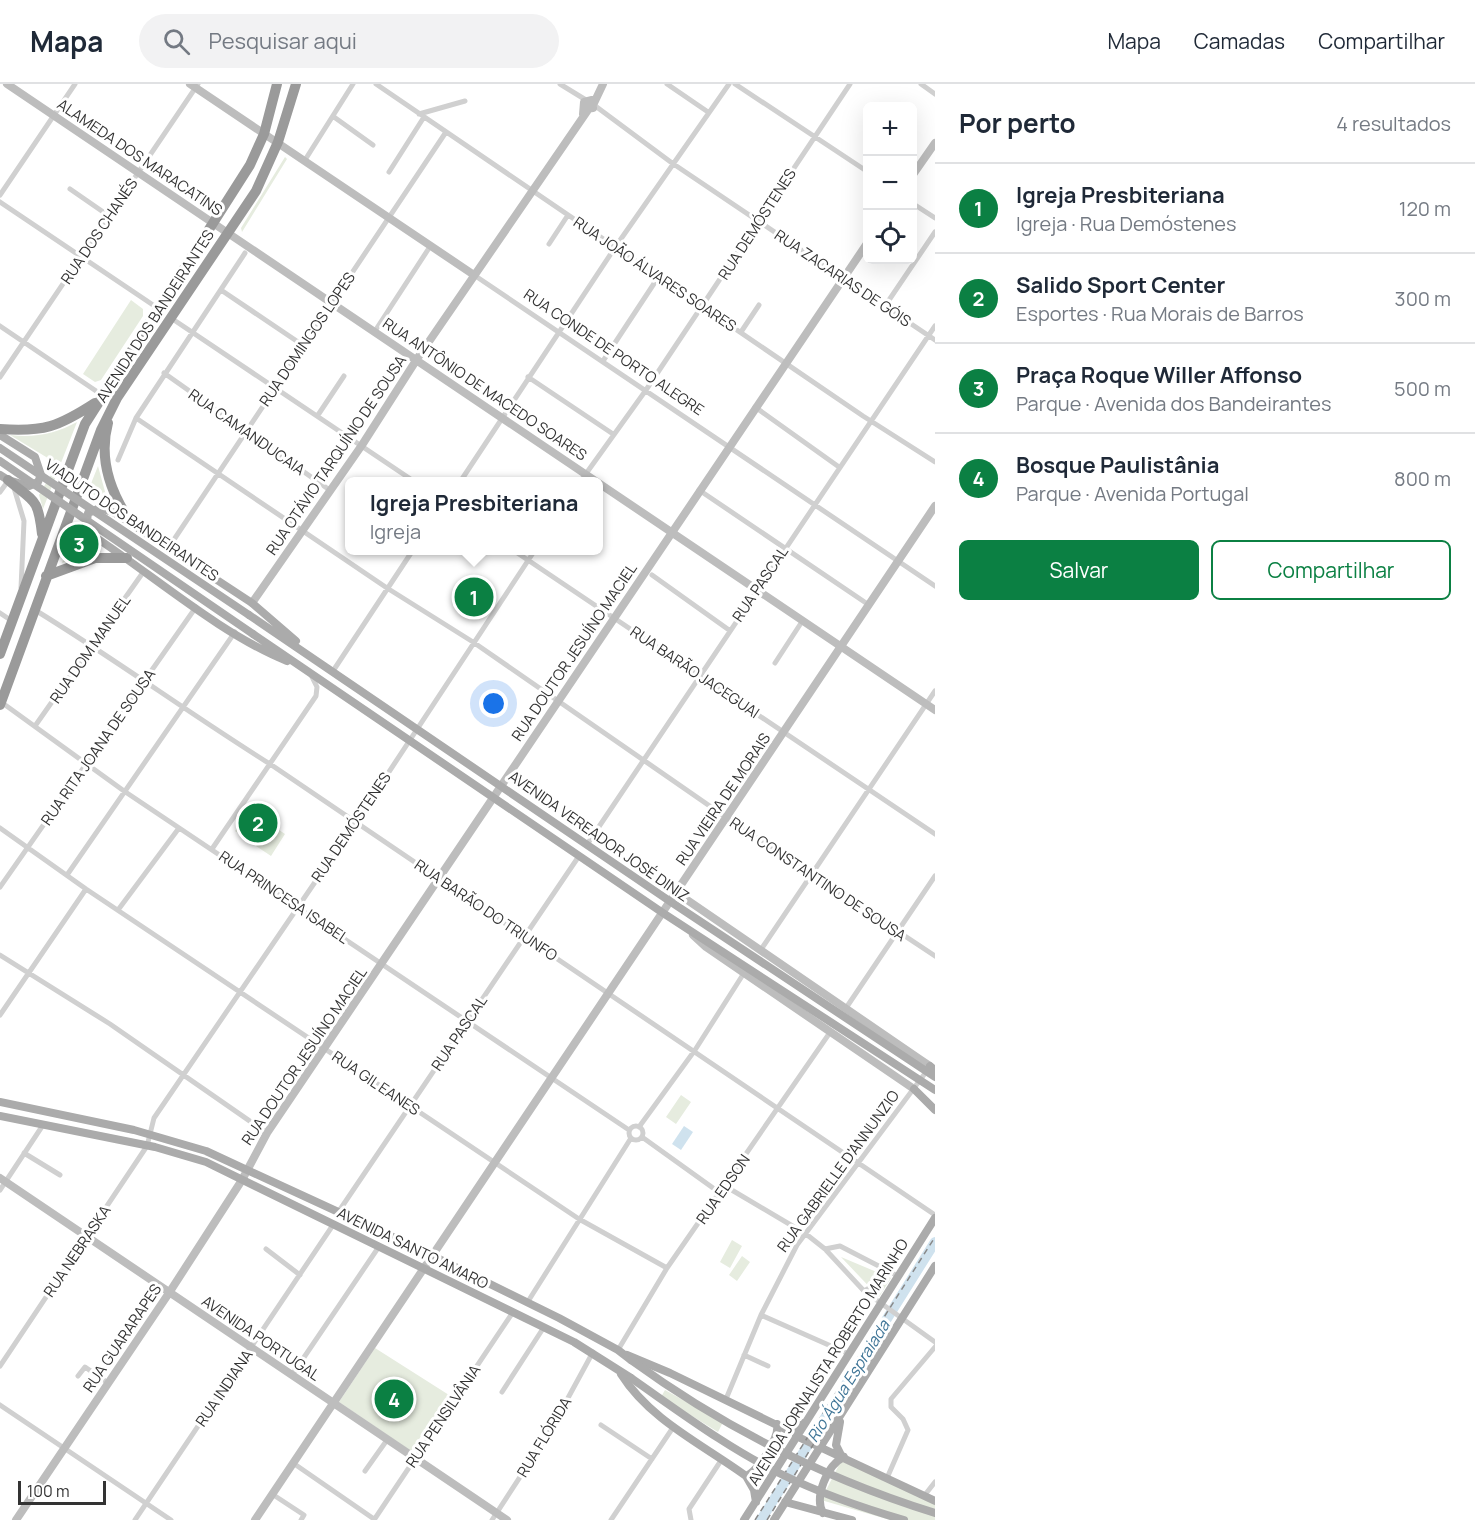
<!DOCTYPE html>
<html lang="pt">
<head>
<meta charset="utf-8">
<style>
  body { margin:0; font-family:Manrope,sans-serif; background:#f2f2f3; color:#1f2937 }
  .controls { position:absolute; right:18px; top:18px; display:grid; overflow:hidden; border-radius:9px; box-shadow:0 6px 24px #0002 }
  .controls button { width:54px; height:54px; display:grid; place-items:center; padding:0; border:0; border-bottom:2px solid #e0e1e3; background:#fff; color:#1f2937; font:30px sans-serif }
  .scale { position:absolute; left:18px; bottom:15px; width:88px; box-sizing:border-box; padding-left:6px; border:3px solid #333; border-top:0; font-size:16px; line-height:21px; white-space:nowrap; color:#333; -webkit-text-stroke:4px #fff; paint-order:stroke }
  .you { position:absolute; left:494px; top:620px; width:21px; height:21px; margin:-15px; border:4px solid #fff; border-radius:50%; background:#1a73e8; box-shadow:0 0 0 9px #1a73e833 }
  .badge { display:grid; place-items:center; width:39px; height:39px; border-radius:50%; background:#0b8043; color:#fff; font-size:20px; font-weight:700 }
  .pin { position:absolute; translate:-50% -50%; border:3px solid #fff; box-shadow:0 2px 6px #0006 }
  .popup { position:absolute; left:345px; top:393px; width:258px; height:78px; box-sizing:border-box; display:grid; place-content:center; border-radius:9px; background:#fff; filter:drop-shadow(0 2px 4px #0005); font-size:20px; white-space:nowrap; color:#747a83 }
  .popup b { font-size:22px; color:#1f2937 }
  .popup::after { content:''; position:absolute; left:50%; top:100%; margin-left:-12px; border:12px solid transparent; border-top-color:#fff }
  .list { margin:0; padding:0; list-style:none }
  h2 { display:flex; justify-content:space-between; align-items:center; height:78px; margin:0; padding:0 24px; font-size:26px }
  h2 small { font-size:20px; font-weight:400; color:#747a83 }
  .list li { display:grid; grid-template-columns:39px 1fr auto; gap:18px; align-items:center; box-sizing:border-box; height:90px; padding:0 24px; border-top:2px solid #e0e1e3 }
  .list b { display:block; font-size:22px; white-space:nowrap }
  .list p { margin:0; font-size:20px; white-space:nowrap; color:#747a83 }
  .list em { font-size:20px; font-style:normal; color:#747a83 }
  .actions { display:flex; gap:12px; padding:18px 24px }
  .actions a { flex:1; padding:14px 0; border:2px solid #0b8043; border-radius:9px; text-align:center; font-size:21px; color:#0b8043 }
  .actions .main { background:#0b8043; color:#fff }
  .icon { flex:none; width:33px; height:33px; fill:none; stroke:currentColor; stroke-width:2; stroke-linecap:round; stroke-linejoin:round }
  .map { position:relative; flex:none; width:935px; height:1436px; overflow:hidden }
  header { display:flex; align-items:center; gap:36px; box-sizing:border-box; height:84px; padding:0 30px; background:#fff; border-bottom:2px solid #e0e1e3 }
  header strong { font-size:28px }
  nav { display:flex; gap:33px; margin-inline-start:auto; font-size:21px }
  .search { width:420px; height:54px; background:#f2f2f3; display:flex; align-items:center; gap:15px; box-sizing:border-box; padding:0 21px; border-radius:33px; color:#747a83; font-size:22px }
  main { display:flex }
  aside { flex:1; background:#fff }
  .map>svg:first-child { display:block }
  .green { fill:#e6ecdf }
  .water { fill:#cfe2ee }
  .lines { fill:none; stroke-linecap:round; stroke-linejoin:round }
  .river { stroke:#cfe2ee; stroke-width:10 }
  .street { stroke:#d0d0d0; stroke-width:5 }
  .secondary { stroke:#bdbdbd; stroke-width:8 }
  .primary { stroke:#ababab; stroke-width:8 }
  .highway { stroke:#9a9a9a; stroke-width:10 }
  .rail { stroke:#888; stroke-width:1.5; stroke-dasharray:6 4.5; stroke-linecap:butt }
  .primary-bridge { stroke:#ababab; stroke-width:8 }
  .labels { text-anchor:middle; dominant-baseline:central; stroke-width:6; stroke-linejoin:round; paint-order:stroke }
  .street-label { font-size:15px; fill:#333; stroke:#fff }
  .water-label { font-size:16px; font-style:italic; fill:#3f7597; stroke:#fff }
</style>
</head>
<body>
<header>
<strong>Mapa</strong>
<div class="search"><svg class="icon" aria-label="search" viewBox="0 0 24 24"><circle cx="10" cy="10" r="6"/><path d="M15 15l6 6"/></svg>Pesquisar aqui</div>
<nav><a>Mapa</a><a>Camadas</a><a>Compartilhar</a></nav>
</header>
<main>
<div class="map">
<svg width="935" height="1436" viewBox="0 0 935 1436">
  <rect width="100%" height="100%" fill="#fff"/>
  <!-- green -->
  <path class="green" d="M285,73L287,75L242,148L241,144Z
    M131,216L143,225V232L101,296L95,298L83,290Z
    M77,338L43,425L39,411L53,387L51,376L10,351C35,354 55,350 77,338Z
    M98,382L107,415H101L88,407Z
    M75,443L80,446L86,457L101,468L76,473L62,479Z
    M252,728L285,750L271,772L256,762L264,750L255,760L235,747Z
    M681,1011L691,1018L676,1040L666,1033Z
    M732,1156L742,1162L730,1184L720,1178Z
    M742,1172L750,1178L737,1197L729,1191Z
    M841,1173L891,1194L879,1213Z
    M375,1264L449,1311L411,1367L339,1318Z
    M665,1306L723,1338L718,1348L661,1313Z
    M841,1377L935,1418V1436H890L821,1416Z"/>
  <!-- water -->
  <path class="water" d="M684,1042L693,1048L681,1066L672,1060Z"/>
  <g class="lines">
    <!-- river -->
    <path class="river" d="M761,1436L935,1158"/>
    <!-- street -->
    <path class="street" d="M376,0L863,332L935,378
      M560,0L586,16
      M667,0L708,28
      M735,0L868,88
      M921,0L935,10
      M594,21L672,79L935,256
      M419,30L465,17
      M334,33L373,61
      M305,76L353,0
      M389,88L424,33
      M70,105L109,132
      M0,111L75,0
      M0,118L159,225
      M912,119L935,134
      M549,160L568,131
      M474,191L935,502
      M221,206L304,262
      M885,222L935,148
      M171,234L415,398
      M0,242L102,311
      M375,247L431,161
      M741,248L759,221
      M603,277L659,192
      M164,289L331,407
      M0,293L198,0
      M528,293L613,350
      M755,323L839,383
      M318,331L344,292
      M136,334L387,504L473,558L727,734L935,872
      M118,376L136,334L245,169
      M460,398L616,162L729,0
      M580,398L646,306L850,0
      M14,404L24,437L21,504
      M699,406L869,521
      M0,408L8,397
      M169,463L446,48
      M513,466L935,750
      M652,491L729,546
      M35,526C115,575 190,630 270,680L935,1131
      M0,529L12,537
      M775,579L803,536
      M333,587L413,466
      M1,618L124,707L629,1046
      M35,642L144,487
      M0,744L86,805L579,1135L667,1184
      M588,759L935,242
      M212,765L316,612L317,603L311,591
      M67,791L235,548
      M0,803L196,523
      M118,826L179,744
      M760,867L935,607
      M0,871L110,940L267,1049
      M846,924L935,792
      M0,931L86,805
      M629 1049a7 7 0 1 1 14 0a7 7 0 1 1-14 0Z
      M639,1043L695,966L744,889
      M642,1053L720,1109
      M24,1069L60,1091
      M725,1102L806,1150L825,1165L864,1207L935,1258
      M0,1106L43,1041
      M339,1127L579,772
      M266,1165L300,1191
      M825,1165L840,1162L898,1192
      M864,1207L873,1202L880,1185
      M527,1219L631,1054
      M761,1231L849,1270
      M618,1266L667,1184L831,947
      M744,1271L768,1282
      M0,1282L147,1062L154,1034L356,738L535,466
      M292,1291L378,1164
      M78,1292L85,1283L108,1299
      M502,1308L544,1243
      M726,1315L761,1231L797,1161L926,988
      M0,1321L171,1436
      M601,1341L652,1375
      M293,1379L374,1435
      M365,1387L387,1356
      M887,1394L908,1346L903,1335L891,1323V1315L935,1263
      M272,1410L304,1431L301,1436
      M924,1412L935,1398
      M135,1436L333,1141
      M374,1436L513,1228
      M492,1436L550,1347L593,1268
      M611,1436L674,1342
      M691,1436L689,1425L722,1375"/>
    <!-- secondary -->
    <path class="secondary" d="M7,0L935,626
      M190,0L474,191
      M594,19L603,0
      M583,30L584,18L592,16L593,24L586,25
      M912,92L935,59
      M252,519L362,361L417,275L588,26
      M677,809L921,976L930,982L927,986
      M693,851L706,863L914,1005
      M0,1094L507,1436
      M16,1436L169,1209L242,1096L267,1049L868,158
      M255,1436L935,422"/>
    <!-- primary -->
    <path class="primary" d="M0,351L35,373L41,391L38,398L29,402L8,396L0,391
      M249,531L671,818L935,993
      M253,550L663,829L935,1006
      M287,577C222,551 154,492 95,453L86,444L88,429L100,424L115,429L252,519L296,557
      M930,982L935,986
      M914,1005L935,1026
      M0,1018L134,1046L206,1067L423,1167L559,1234L618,1266L631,1276
      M0,1032L155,1063L206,1078L574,1258L631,1294
      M627,1271L670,1289L789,1347L801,1339
      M621,1290C650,1336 702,1360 746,1392L754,1406L756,1418
      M840,1338L836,1361L841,1371
      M796,1352L935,1417
      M746,1392C758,1388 780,1353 777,1340
      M785,1418L852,1436
      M823,1429C814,1413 827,1381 844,1373
      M744,1436L935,1134
      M774,1436L935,1182"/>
    <!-- highway -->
    <path class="highway" d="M108,339C98,376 111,410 132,440
      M0,345C44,348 58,343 95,319
      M8,396C34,418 38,413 42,450
      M46,492L95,474H127
      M0,570L85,340L250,81L264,50L277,0
      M0,621L101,346L117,314L256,107L278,58L296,0"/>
    <!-- rail -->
    <path class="rail" d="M755,1436L935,1153
      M767,1436L878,1255"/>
    <!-- primary-bridge -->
    <path class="primary-bridge" d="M0,364L249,531
      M0,377L253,550
      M631,1276C723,1343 826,1395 935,1429
      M631,1294C680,1328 729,1365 783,1391C822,1410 863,1424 904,1436"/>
  </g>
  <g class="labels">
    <!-- street labels -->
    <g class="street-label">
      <text transform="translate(140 73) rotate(34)">ALAMEDA DOS MARACATINS</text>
      <text transform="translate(757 140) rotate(-57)">RUA DEMÓSTENES</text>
      <text transform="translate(99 147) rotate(-56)">RUA DOS CHANÉS</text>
      <text transform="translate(655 190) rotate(34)">RUA JOÃO ÁLVARES SOARES</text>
      <text transform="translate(843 194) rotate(34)">RUA ZACARIAS DE GÓIS</text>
      <text transform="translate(155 232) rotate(-57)">AVENIDA DOS BANDEIRANTES</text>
      <text transform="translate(307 255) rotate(-56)">RUA DOMINGOS LOPES</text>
      <text transform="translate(614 268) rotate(34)">RUA CONDE DE PORTO ALEGRE</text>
      <text transform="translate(485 305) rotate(34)">RUA ANTÔNIO DE MACEDO SOARES</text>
      <text transform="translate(247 348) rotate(35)">RUA CAMANDUCAIA</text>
      <text transform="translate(336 371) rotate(-56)">RUA OTÁVIO TARQUÍNIO DE SOUSA</text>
      <text transform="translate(132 436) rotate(34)">VIADUTO DOS BANDEIRANTES</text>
      <text transform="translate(760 500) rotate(-56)">RUA PASCAL</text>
      <text transform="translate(90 565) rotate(-55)">RUA DOM MANUEL</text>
      <text transform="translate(574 568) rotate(-56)">RUA DOUTOR JESUÍNO MACIEL</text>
      <text transform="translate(695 588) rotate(34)">RUA BARÃO JACEGUAI</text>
      <text transform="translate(98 663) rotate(-55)">RUA RITA JOANA DE SOUSA</text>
      <text transform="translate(723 715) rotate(-56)">RUA VIEIRA DE MORAIS</text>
      <text transform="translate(351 743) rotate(-56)">RUA DEMÓSTENES</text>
      <text transform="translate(599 752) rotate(35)">AVENIDA VEREADOR JOSÉ DINIZ</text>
      <text transform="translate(818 795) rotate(34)">RUA CONSTANTINO DE SOUSA</text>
      <text transform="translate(284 813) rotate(34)">RUA PRINCESA ISABEL</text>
      <text transform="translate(486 826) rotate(34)">RUA BARÃO DO TRIUNFO</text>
      <text transform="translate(459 949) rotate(-56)">RUA PASCAL</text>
      <text transform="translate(304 972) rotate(-56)">RUA DOUTOR JESUÍNO MACIEL</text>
      <text transform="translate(376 999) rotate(34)">RUA GIL EANES</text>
      <text transform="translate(838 1087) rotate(-54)">RUA GABRIELLE D'ANNUNZIO</text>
      <text transform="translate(723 1105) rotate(-55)">RUA EDSON</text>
      <text transform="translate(413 1164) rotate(26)">AVENIDA SANTO AMARO</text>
      <text transform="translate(77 1167) rotate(-56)">RUA NEBRASKA</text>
      <text transform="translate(122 1254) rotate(-56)">RUA GUARARAPES</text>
      <text transform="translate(261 1254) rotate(34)">AVENIDA PORTUGAL</text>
      <text transform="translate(828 1278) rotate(-58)">AVENIDA JORNALISTA ROBERTO MARINHO</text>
      <text transform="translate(224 1304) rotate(-56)">RUA INDIANA</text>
      <text transform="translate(443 1332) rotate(-56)">RUA PENSILVÂNIA</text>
      <text transform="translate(544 1353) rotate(-59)">RUA FLÓRIDA</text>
    </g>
    <!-- water labels -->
    <g class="water-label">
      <text transform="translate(848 1297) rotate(-58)">Rio Água Espraiada</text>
    </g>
  </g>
</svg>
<div class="controls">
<button>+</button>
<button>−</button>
<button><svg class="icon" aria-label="locate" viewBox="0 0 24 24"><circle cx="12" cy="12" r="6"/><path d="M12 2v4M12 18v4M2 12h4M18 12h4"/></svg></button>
</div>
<div class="scale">100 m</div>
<div class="you"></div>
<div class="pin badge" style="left:474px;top:513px">1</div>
<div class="popup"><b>Igreja Presbiteriana</b>Igreja</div>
<div class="pin badge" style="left:258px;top:739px">2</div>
<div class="pin badge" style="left:79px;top:460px">3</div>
<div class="pin badge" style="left:394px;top:1315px">4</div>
</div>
<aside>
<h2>Por perto<small>4 resultados</small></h2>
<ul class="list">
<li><span class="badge">1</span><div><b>Igreja Presbiteriana</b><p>Igreja · Rua Demóstenes</p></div><em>120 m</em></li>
<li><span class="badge">2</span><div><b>Salido Sport Center</b><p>Esportes · Rua Morais de Barros</p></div><em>300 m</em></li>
<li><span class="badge">3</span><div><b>Praça Roque Willer Affonso</b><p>Parque · Avenida dos Bandeirantes</p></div><em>500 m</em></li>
<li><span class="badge">4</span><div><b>Bosque Paulistânia</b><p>Parque · Avenida Portugal</p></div><em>800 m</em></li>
</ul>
<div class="actions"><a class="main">Salvar</a><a>Compartilhar</a></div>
</aside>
</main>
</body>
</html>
